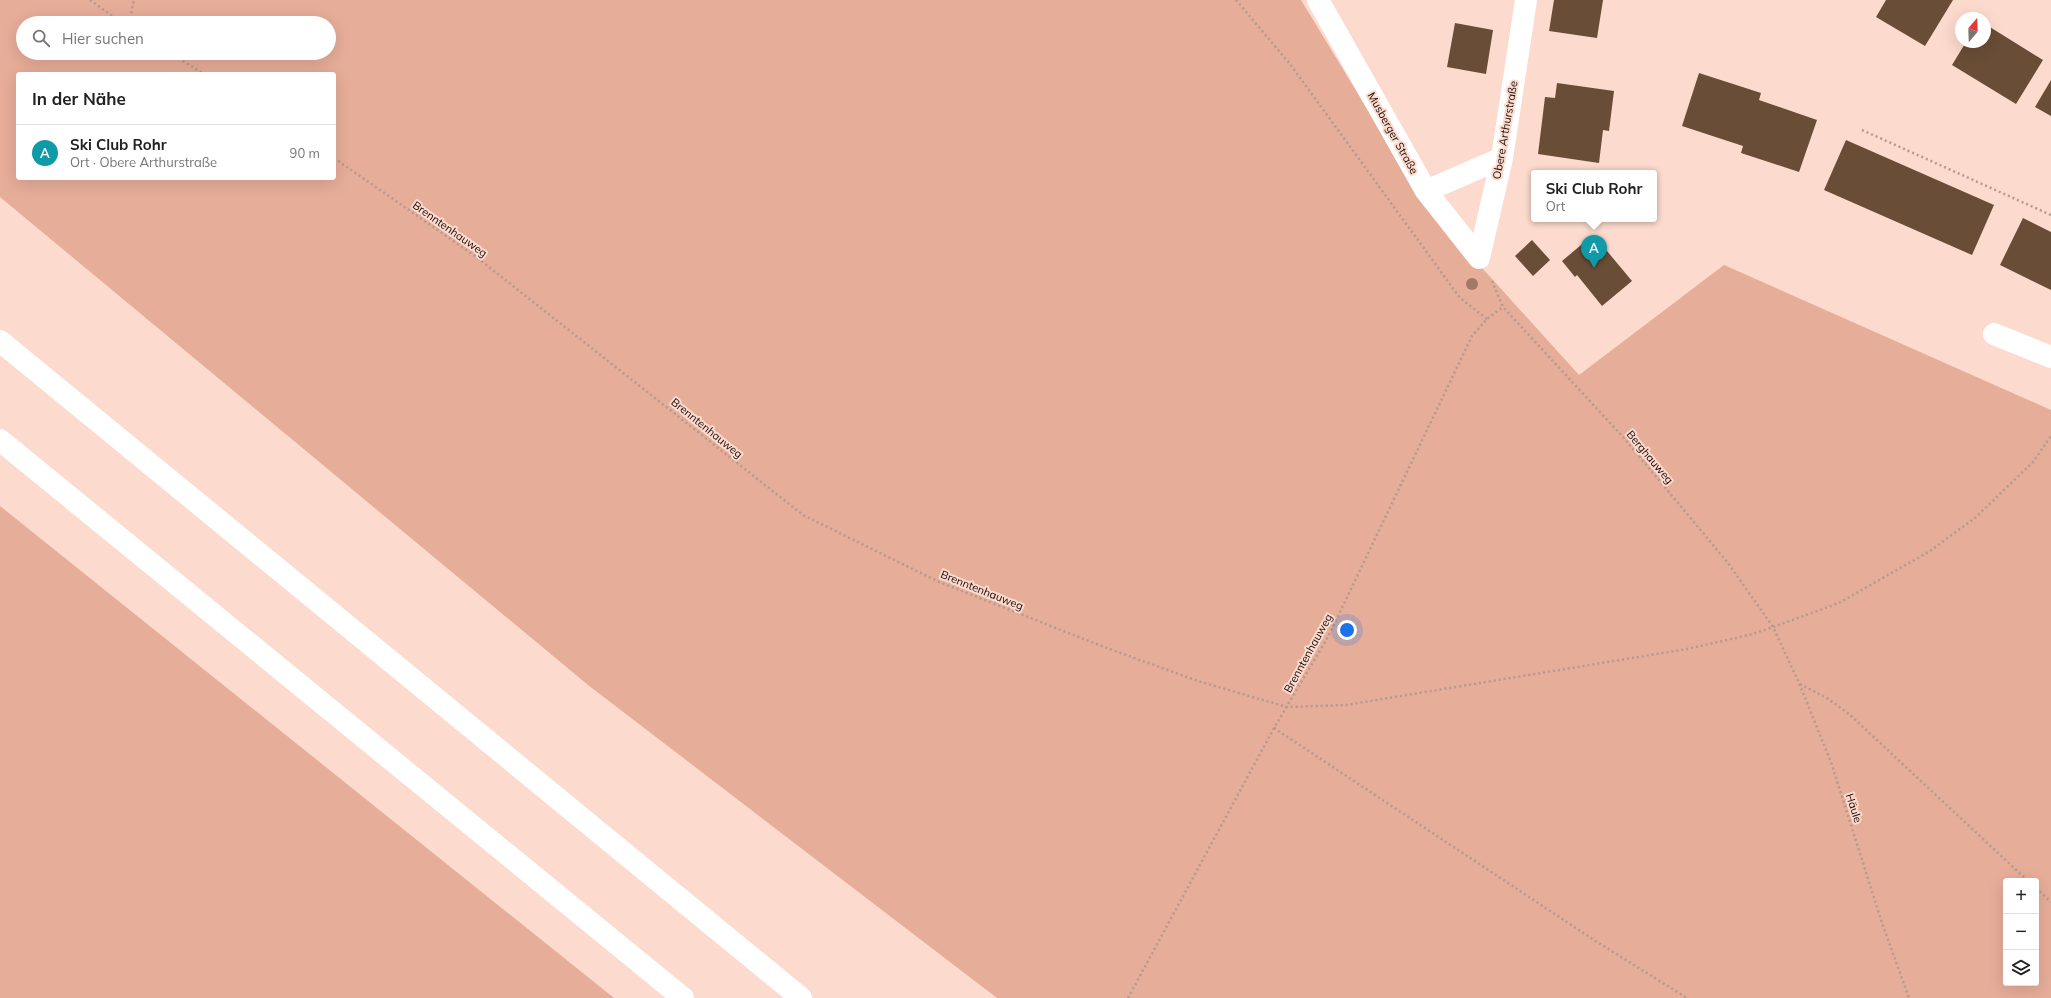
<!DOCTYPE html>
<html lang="de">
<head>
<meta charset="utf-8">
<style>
  body { margin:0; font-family:Mulish,sans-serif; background:#f2f2f2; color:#222 }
  .controls { position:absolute; right:12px; bottom:12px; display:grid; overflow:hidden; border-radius:4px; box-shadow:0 4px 16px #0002 }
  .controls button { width:36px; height:36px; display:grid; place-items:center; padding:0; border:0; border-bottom:1px solid #e0e0e0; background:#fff; color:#222; font:20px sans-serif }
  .compass { position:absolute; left:1955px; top:12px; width:36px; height:36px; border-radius:50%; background:#fff; box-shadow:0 4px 16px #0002; rotate:19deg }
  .you { position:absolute; left:1347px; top:630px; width:14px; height:14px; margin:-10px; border:3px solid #fff; border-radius:50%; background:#1a73e8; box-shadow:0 0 0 6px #1a73e833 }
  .badge { display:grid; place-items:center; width:26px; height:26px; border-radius:50%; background:#0b8043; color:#fff; font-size:13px; font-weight:700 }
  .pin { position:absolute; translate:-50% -33px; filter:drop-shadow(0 1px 2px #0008) }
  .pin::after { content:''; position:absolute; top:21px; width:14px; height:12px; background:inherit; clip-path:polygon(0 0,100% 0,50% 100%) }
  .popup { position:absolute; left:1531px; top:170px; width:126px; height:52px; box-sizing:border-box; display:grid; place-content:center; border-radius:4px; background:#fff; filter:drop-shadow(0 1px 3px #0005); font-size:13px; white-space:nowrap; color:#767676 }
  .popup b { font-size:15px; color:#222 }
  .popup::after { content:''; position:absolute; left:50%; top:100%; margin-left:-8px; border:8px solid transparent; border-top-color:#fff }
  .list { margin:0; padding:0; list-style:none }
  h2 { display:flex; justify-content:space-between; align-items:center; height:52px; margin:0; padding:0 16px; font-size:17px }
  h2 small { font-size:13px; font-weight:400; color:#767676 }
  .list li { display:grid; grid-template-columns:26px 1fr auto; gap:12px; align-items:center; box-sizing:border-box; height:56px; padding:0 16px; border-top:1px solid #e0e0e0 }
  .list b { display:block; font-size:15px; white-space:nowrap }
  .list p { margin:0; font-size:13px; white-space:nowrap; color:#767676 }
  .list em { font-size:13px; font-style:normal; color:#767676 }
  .icon { flex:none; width:22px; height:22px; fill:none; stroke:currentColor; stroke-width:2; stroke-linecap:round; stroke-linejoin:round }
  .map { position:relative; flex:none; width:2051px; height:998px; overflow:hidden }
  .search { position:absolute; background:#fff; box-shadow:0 4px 16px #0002; left:16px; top:16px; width:320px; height:44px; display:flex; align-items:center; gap:10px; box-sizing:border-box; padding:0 14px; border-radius:22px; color:#767676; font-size:15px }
  .panel { position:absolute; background:#fff; box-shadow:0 4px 16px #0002; left:16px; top:72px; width:320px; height:108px; border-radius:4px }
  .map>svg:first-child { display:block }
  .green { fill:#e6ad98; fill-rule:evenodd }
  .building { fill:#694d36 }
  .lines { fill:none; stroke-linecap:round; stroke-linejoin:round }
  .path { stroke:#b4998f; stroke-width:2.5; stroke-dasharray:2 3; stroke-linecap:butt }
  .minor { stroke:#fff; stroke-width:22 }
  .highway { stroke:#fff; stroke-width:22 }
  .tree { fill:#a47867 }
  .labels { text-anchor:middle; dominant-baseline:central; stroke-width:4; stroke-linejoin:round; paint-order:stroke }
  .street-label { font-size:11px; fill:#170a06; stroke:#fcdace }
</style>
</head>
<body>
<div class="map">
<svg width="2051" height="998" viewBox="0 0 2051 998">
  <rect width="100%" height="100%" fill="#fcdace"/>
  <!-- green -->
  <path class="green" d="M0,0H1301L1426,206L1579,375L1724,265L2051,410V998H997L588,685L0,197ZM23,23H329V53H23ZM18,74H334V178H18ZM2006,881H2036V983H2006Z
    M0,506L614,998H0Z"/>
  <!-- building -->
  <path class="building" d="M1554,0H1603L1597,38L1549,31Z
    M1886,0H1953L1925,46L1876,17Z
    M1455,23L1493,30L1486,74L1447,67Z
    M1985,24L2043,60L2016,104L1952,65L1966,42H1985Z
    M1699,73L1761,93L1759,100L1817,120L1799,172L1741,153L1743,146L1682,126Z
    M2051,80V116L2035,107Z
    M1557,83L1614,91L1609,131L1603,130L1599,163L1538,154L1545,97L1555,98Z
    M1846,140L1994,205L1972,255L1824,190Z
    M2023,218L2051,232V290L2000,265Z
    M1532,240L1550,260L1533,276L1515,256Z
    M1587,240L1595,251L1602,245L1632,281L1602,306L1577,275L1575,277L1562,261Z"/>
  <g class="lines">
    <!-- path -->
    <path class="path" d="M90,0L122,23
      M1236,0L1290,64L1460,298L1487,319
      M129,23L134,0
      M170,53L204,74
      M1862,130L2051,215
      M334,158L475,256L803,515L939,582L1104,647L1201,682L1287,707L1346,705L1687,649L1749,635L1773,627L1839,603L1930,551L1976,517L2033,462L2051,436
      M1492,281L1503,307L1623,437L1728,563L1773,627L1799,683L1831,762L1882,923L1909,998
      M1800,684L1827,698L1849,714L2028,881
      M1274,728L1597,942L1687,998
      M2036,888L2051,902
      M1128,998L1274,728L1328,637L1472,336L1487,319L1503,307"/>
    <!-- minor -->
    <path class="minor" d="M1318,0L1426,191L1479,258
      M1426,191L1502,158
      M1479,258L1502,158L1526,0
      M1994,334L2051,357"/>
    <!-- highway -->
    <path class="highway" d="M0,341L801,998
      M0,440L683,998"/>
  </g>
  <!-- trees -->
  <circle class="tree" cx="1472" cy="284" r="6"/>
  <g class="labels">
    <!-- street labels -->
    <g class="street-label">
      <text transform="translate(1505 130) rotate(-80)">Obere Arthurstraße</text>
      <text transform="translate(1393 133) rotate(61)">Musberger Straße</text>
      <text transform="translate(450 229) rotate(35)">Brenntenhauweg</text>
      <text transform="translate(707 428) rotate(39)">Brenntenhauweg</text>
      <text transform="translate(1650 457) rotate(50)">Berghauweg</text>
      <text transform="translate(982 590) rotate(22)">Brenntenhauweg</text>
      <text transform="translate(1308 653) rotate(-61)">Brenntenhauweg</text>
      <text transform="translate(1854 808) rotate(72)">Häule</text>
    </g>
  </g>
</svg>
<div class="controls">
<button>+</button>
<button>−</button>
<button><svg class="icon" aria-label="layers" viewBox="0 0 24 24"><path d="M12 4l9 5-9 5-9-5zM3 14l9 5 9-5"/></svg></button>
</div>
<svg class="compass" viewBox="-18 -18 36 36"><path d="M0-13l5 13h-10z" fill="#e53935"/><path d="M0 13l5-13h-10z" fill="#767676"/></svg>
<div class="you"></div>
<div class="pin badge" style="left:1594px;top:268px;background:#0f9aa8">A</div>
<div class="popup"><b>Ski Club Rohr</b>Ort</div>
<div class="search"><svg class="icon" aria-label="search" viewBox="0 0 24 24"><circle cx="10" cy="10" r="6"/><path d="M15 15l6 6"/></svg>Hier suchen</div>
<section class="panel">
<h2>In der Nähe<small></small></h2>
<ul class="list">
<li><span class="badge" style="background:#0f9aa8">A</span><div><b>Ski Club Rohr</b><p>Ort · Obere Arthurstraße</p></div><em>90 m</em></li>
</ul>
</section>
</div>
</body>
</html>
